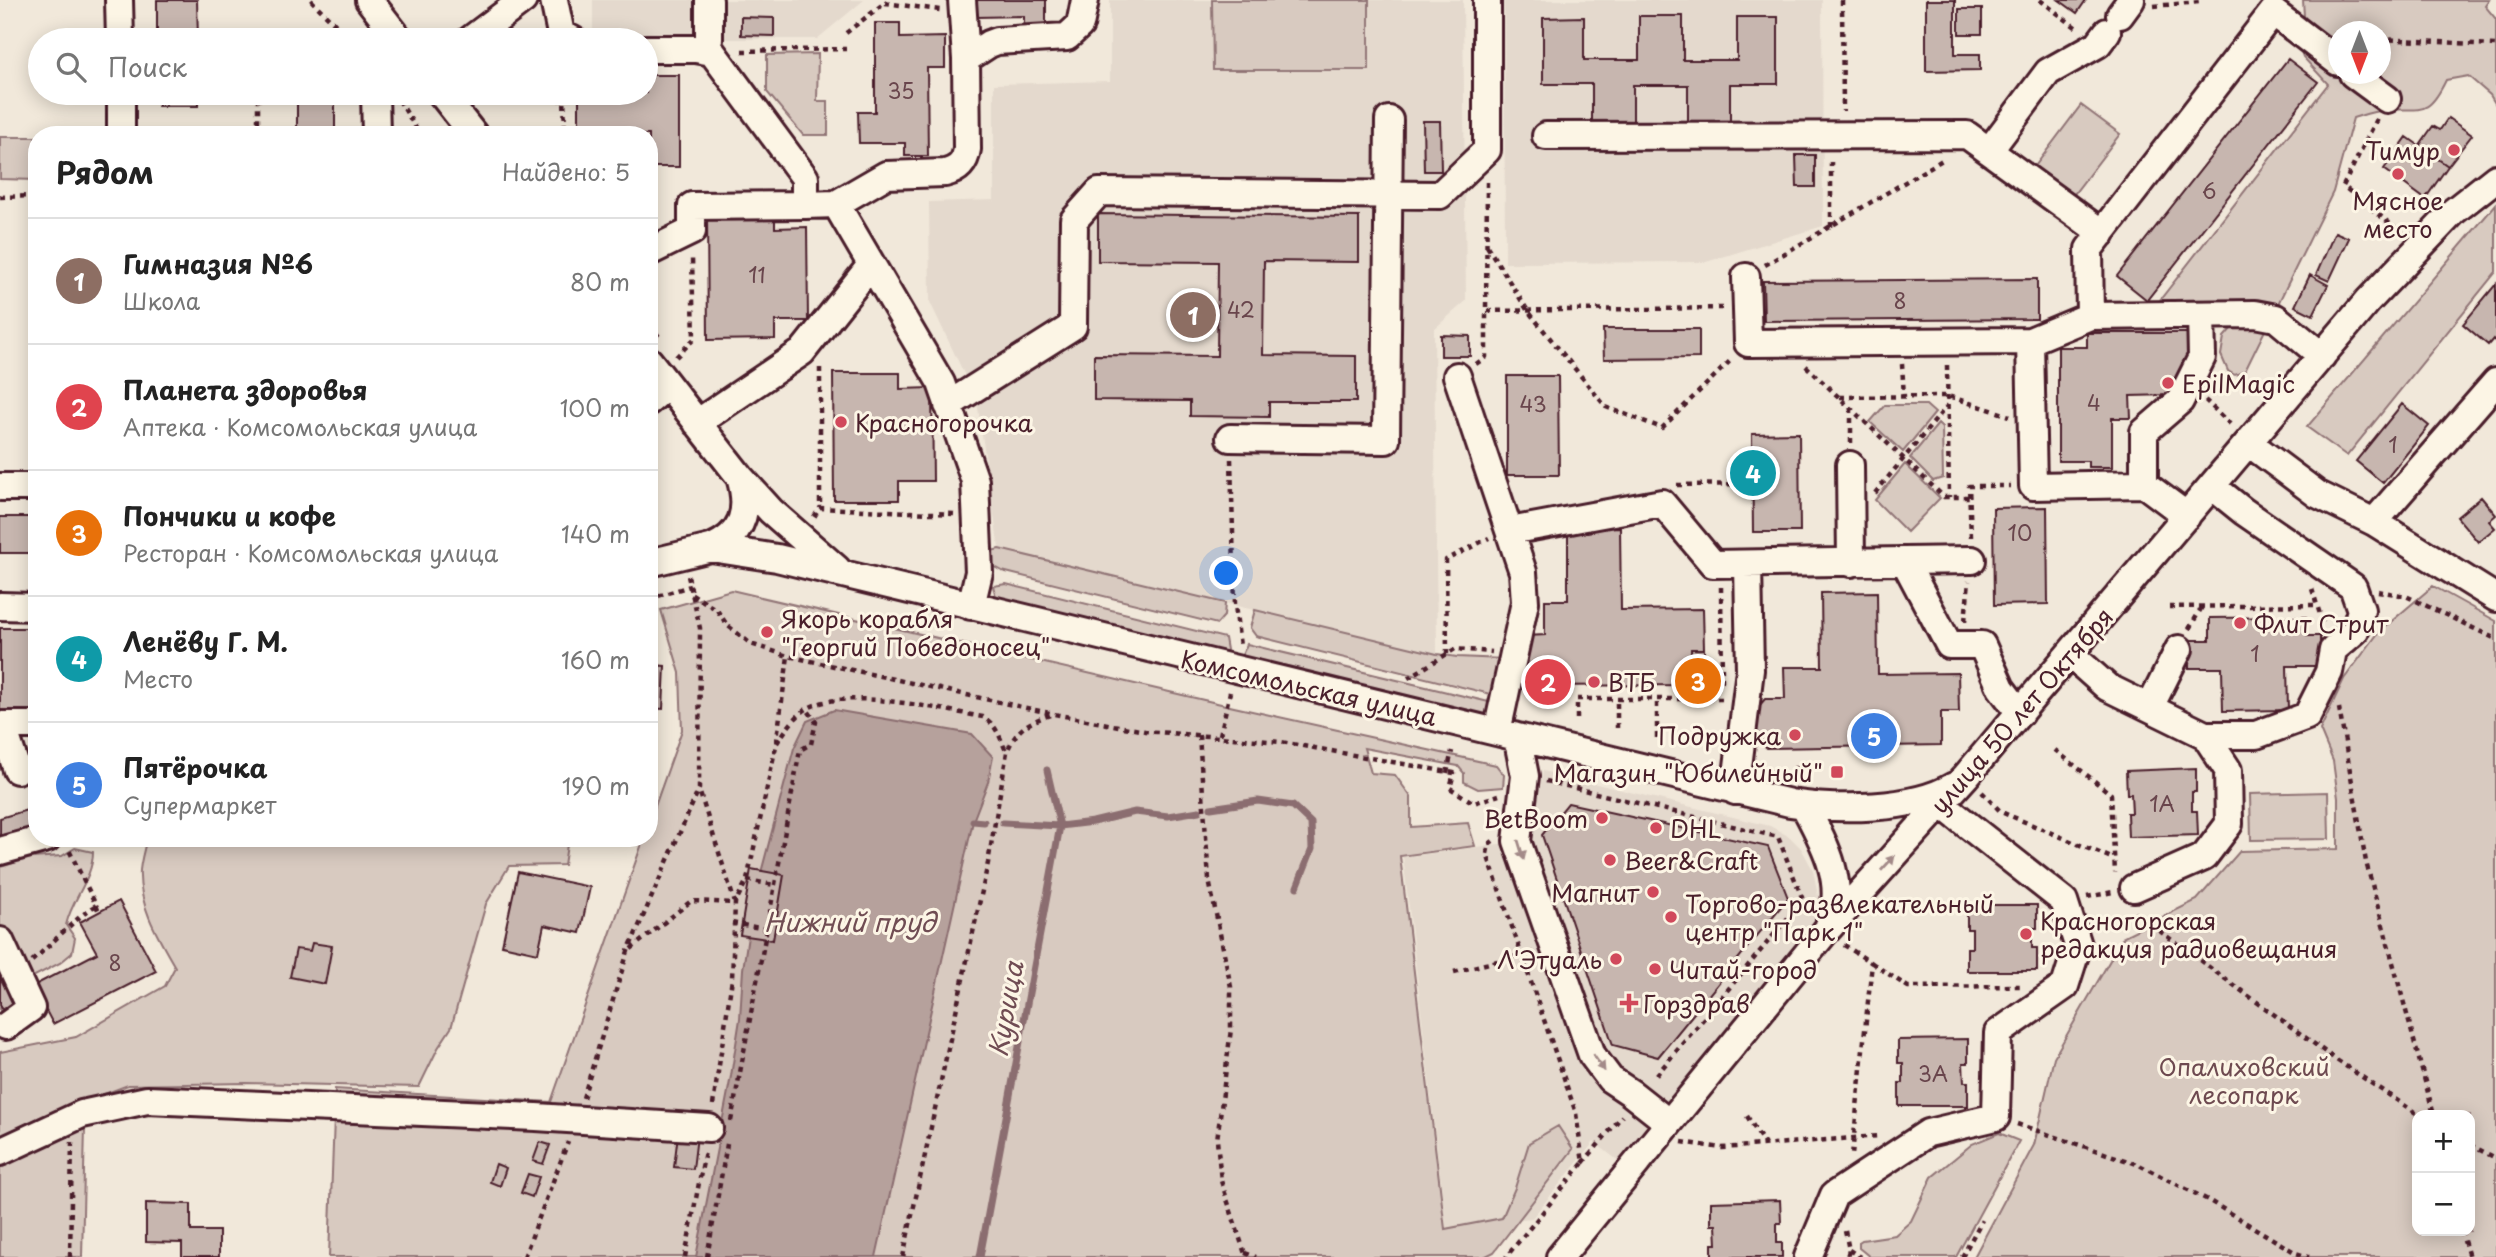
<!DOCTYPE html>
<html lang="ru">
<head>
<meta charset="utf-8">
<style>
  body { margin:0; font-family:"Playpen Sans",sans-serif; background:#f2f2f2; color:#222 }
  .controls { position:absolute; right:21px; bottom:21px; display:grid; overflow:hidden; border-radius:14px; box-shadow:0 4px 18px #0003 }
  .controls button { width:63px; height:63px; display:grid; place-items:center; padding:0; border:0; border-bottom:2px solid #e0e0e0; background:#fff; color:#222; font:35px sans-serif }
  .compass { position:absolute; left:2328px; top:21px; width:63px; height:63px; border-radius:50%; background:#fff; box-shadow:0 4px 18px #0003; rotate:180deg }
  .you { position:absolute; left:1227px; top:574px; width:24px; height:24px; margin:-18px; border:5px solid #fff; border-radius:50%; background:#1a73e8; box-shadow:0 0 0 10px #1a73e833 }
  .badge { display:grid; place-items:center; width:46px; height:46px; border-radius:50%; background:#2563eb; color:#fff; font-size:23px; font-weight:700 }
  .pin { position:absolute; translate:-50% -50%; border:4px solid #fff; box-shadow:0 2px 7px #0006 }
  .list { margin:0; padding:0; list-style:none }
  h2 { display:flex; justify-content:space-between; align-items:center; height:91px; margin:0; padding:0 28px; font-size:30px }
  h2 small { font-size:23px; font-weight:400; color:#767676 }
  .list li { display:grid; grid-template-columns:46px 1fr auto; gap:21px; align-items:center; box-sizing:border-box; height:126px; padding:0 28px; border-top:2px solid #e0e0e0 }
  .list b { display:block; font-size:26px; white-space:nowrap }
  .list p { margin:0; font-size:23px; white-space:nowrap; color:#767676 }
  .list em { font-size:23px; font-style:normal; color:#767676 }
  .icon { flex:none; width:38px; height:38px; fill:none; stroke:currentColor; stroke-width:2; stroke-linecap:round; stroke-linejoin:round }
  .map { position:relative; flex:none; width:2496px; height:1257px; overflow:hidden }
  .search { position:absolute; background:#fff; box-shadow:0 4px 18px #0003; left:28px; top:28px; width:630px; height:77px; display:flex; align-items:center; gap:18px; box-sizing:border-box; padding:0 24px; border-radius:38px; color:#767676; font-size:26px }
  .panel { position:absolute; background:#fff; box-shadow:0 4px 18px #0003; left:28px; top:126px; width:630px; height:721px; border-radius:28px }
  .map>svg:first-child { display:block }
  .built { fill:#e4d9cd }
  .green { fill:#d8cac0; stroke:#917476; stroke-width:2; fill-rule:evenodd }
  .water { fill:#b6a19c; stroke:#8b6d6f; stroke-width:2 }
  .lines { fill:none; stroke-linecap:round; stroke-linejoin:round }
  .stream { stroke:#8b6d6f; stroke-width:7 }
  .building { fill:#c7b6af; stroke:#4a1f2b; stroke-width:2 }
  .minor-casing { stroke:#4a1f2b; stroke-width:32 }
  .path { stroke:#4a1f2b; stroke-width:4.5; stroke-dasharray:5 5; stroke-linecap:butt }
  .minor { stroke:#fcf5e5; stroke-width:26 }
  .oneway { fill:#a38a88 }
  .poi-dot { fill:#d1495b; stroke:#fcf5e5; stroke-width:2.5 }
  .labels { text-anchor:middle; dominant-baseline:central; stroke-width:6; stroke-linejoin:round; paint-order:stroke }
  .number-label { font-size:21px; fill:#69454c }
  .poi-label { font-size:24px; fill:#4a1f2b; stroke:#fcf5e5; text-anchor:start }
  .street-label { font-size:24px; fill:#4a1f2b; stroke:#fcf5e5 }
  .park-label { font-size:24px; fill:#6e4a50; stroke:#fcf5e5 }
  .water-label { font-size:26px; font-style:italic; fill:#704c53; stroke:#fcf5e5 }
</style>
</head>
<body>
<div class="map">
<svg width="2496" height="1257" viewBox="0 0 2496 1257">
  <rect width="100%" height="100%" fill="#f1e8da"/>
  <filter id="ink" filterUnits="userSpaceOnUse"><feTurbulence type="fractalNoise" baseFrequency=".0143" numOctaves="2"/><feDisplacementMap in="SourceGraphic" scale="14" xChannelSelector="R" yChannelSelector="G"/><feConvolveMatrix kernelMatrix="1 2 1 2 8 2 1 2 1" color-interpolation-filters="sRGB"/></filter>
  <g filter="url(#ink)">
    <!-- built -->
    <path class="built" d="M593,0H864L817,39H593Z
      M1110,0H1463L1466,301L1434,329L1437,654L999,549L977,401L930,302L929,202L994,200V84L1110,81Z
      M1504,0H1822L1823,226L1706,262L1505,263Z
      M1543,771L1770,826L1790,837L1801,848L1813,870L1818,896L1816,919L1620,1162L1594,1142L1532,1218L1446,1228L1403,857L1529,840Z"/>
    <!-- green -->
    <path class="green" d="M1212,0H1369V70H1213Z
      M2303,0H2489L2485,6L2496,19V105L2490,95L2468,76L2446,80C2427,119 2421,107 2385,110C2374,111 2363,115 2353,118L2333,192L2245,371L2235,375L2228,371L2221,355L2224,337L2231,329L2232,310L2160,300L2328,84L2303,57L2298,43L2309,24L2304,16ZM2338,32H2380V74H2338Z
      M818,54L817,101H828V135H803L767,92V55Z
      M2081,105L2120,134L2071,198L2033,169Z
      M0,137H37V180L0,179Z
      M2496,204V272L2347,456L2307,427Z
      M1885,405H1926L1935,413L1903,452L1870,422Z
      M1938,424L1942,428L1943,478L1933,481L1910,458Z
      M1905,464L1940,498L1907,532L1875,500Z
      M999,549L1225,603L1224,616L1217,624L1002,571L991,565L988,552Z
      M1006,584L1225,638L1227,650L1224,654L1005,600L996,597L993,586Z
      M2433,586L2496,621V1257H1974L2034,1145L2054,1057L2124,936L2197,900L2240,851L2338,849V798L2333,761L2320,730L2344,679L2379,632ZM2417,1115H2470V1231H2417Z
      M731,590L1234,707L1496,765L1504,775L1503,787L1478,789L1464,782V773L1458,766L1364,748L1371,773L1395,775L1411,797V827L1468,823L1475,846L1400,856L1445,1229L1502,1218L1515,1188L1529,1143L1558,1126L1573,1149L1494,1252L1484,1257H329L335,1089L551,1102L644,838H649V823L682,730L680,673L661,610Z
      M1255,610L1437,654L1457,657L1503,659L1495,689L1490,694L1256,636L1250,628Z
      M1247,644L1493,703L1490,718L1247,659L1242,655Z
      M2328,792L2329,839L2251,840L2250,794Z
      M147,838H568L564,865L509,866L486,904L451,1028L438,1048L419,1087L246,1083L128,1085L33,1121L0,1137V1052L76,1037L165,986L175,967C159,939 138,905 140,870C141,860 144,849 147,838Z
      M75,848L93,852C93,879 72,898 66,925L75,938L72,953L60,963L19,984L9,996L0,1014V867L31,858L62,856Z
      M85,1127L82,1257H0V1167Z
      M1999,1133L2019,1141L1956,1257H1870L1859,1248V1242L1862,1240L1895,1235L1911,1221L1932,1177L1972,1144Z"/>
    <!-- water -->
    <path class="water" d="M834,710L972,734L993,757L988,782L973,821L876,1257H696L731,1076L740,1019L743,969L753,903L794,748L807,721Z"/>
    <g class="lines">
      <!-- stream -->
      <path class="stream" d="M1211,808L1258,801L1293,806L1311,823L1312,849L1297,887
        M973,821L984,822
        M1003,823L1060,826L1093,822L1135,812L1168,816L1199,811
        M980,1257L1060,826L1047,770"/>
    </g>
    <!-- building -->
    <path class="building" d="M157,0H197L198,40H157Z
      M977,0H1046V29L1024,30V16L977,17Z
      M1926,0H1955V54H1980V70L1926,71Z
      M2059,0H2086L2077,13Z
      M1959,9H1982V34H1959Z
      M1639,16H1683V60H1737V17H1778V84H1730V125H1688V85H1633V125H1592V84H1543V18L1584,17V60H1639Z
      M741,17L774,18V36L741,35Z
      M875,23H900V38L945,37V68H927L928,156H905V143H859L858,112H875Z
      M646,58L647,75H679V167H649V135H579V93H646Z
      M2288,59L2318,82L2147,300L2117,276Z
      M158,93H198V106H158Z
      M297,93H335V135H297Z
      M2448,118L2472,135L2448,166L2419,146L2433,126L2440,130Z
      M1423,121H1440L1441,171H1424Z
      M2407,137L2448,166L2425,199L2384,169Z
      M1796,155H1815V187H1797Z
      M775,212V228L807,227L808,321H775V339L708,340L707,213Z
      M1098,214L1359,217V262L1264,261L1263,355L1356,356V402H1269V417L1190,416V401L1094,400V355L1217,356L1218,262L1098,261Z
      M2335,232L2349,238L2329,281L2316,275Z
      M2310,275L2328,285L2313,315L2295,306Z
      M2037,279V319L1764,321L1763,281Z
      M2496,284V342L2493,339L2488,345L2463,324Z
      M1603,329H1699V358L1604,359Z
      M2087,333H2190V353L2169,395L2130,396L2131,418H2112V467H2088V461H2058V347H2087Z
      M1441,335L1470,336V356H1441Z
      M833,373H900V389L932,388L933,481H899V500H834Z
      M1507,376H1558L1559,475H1507Z
      M2402,404L2429,426L2383,483L2356,461Z
      M1799,433L1800,532H1753L1752,434Z
      M2481,497L2496,515L2489,521L2495,528L2478,542L2457,517Z
      M2047,507L2048,604L1994,605L1993,508Z
      M0,517H32V553H0Z
      M1620,527L1621,610L1703,609L1704,649H1691L1692,685L1527,686V636L1545,635V600H1568V528Z
      M1877,592L1878,674L1958,673L1959,712H1941V745L1766,748L1754,735L1753,713L1765,699H1785L1784,667H1822L1821,593Z
      M2306,617L2307,636H2320V666H2287L2288,710L2223,711L2222,668H2189V640H2210V618Z
      M0,628H37V710H0Z
      M1691,649H1704V685H1692Z
      M649,661H655L654,665L665,666L663,709L649,708Z
      M2196,768V792H2192V811H2197L2198,835L2128,837L2127,813H2132L2131,794H2127L2126,771Z
      M1765,769L1779,772L1777,782L1763,779Z
      M1568,803L1768,847L1788,898L1658,1057L1613,1045L1542,835Z
      M37,807V829L0,840V818Z
      M751,869L784,875L773,940L740,935Z
      M518,872L590,887L580,933L544,925L538,953L502,945Z
      M119,901L156,971L53,1024L33,986L97,953L80,922Z
      M1967,905H2037V928H2032V948H2037V971H1967V948H1972V929H1967Z
      M312,943L332,946L325,984L290,977L296,949L310,951Z
      M0,961L19,1004L3,1011L0,1004Z
      M1968,1039V1063H1963L1964,1082H1968V1106H1899V1083H1903V1063H1898V1040Z
      M678,1134L697,1136L693,1169L674,1167Z
      M540,1142L550,1145L543,1164L533,1161Z
      M496,1164L506,1168L500,1186L490,1182Z
      M528,1174L539,1177L532,1197L521,1193Z
      M1780,1200L1781,1223H1777V1243H1782V1257H1712V1244H1717L1716,1225H1711V1202Z
      M146,1203L191,1204V1231H219V1257H182V1243L146,1242Z"/>
    <g class="lines">
      <!-- minor casing -->
      <g class="minor-casing">
        <path id="minor" d="M119,0L120,40
          M369,0L400,40
          M554,0L561,34L573,40
          M962,0L966,59
          M2120,15L2131,0
          M470,40L523,0
          M646,49H696L712,52L805,178V205L836,204L941,383L975,481L979,572L971,606
          M706,51L709,39V0
          M2353,74L2387,99
          M121,93V135
          M375,93L376,135
          M441,93L474,135
          M1546,136L1967,135L2102,233
          M1989,151L2048,72L2098,44L2107,32
          M836,204L886,175L945,173C958,170 965,163 967,149L966,59L989,44L997,41L1067,37L1080,25L1085,0
          M649,252L692,231V206L805,205
          M1746,277L1748,343L2030,341L2033,486L2144,484L2187,516
          M2030,341L2090,316
          M2322,356L2276,318L2255,314L2090,316L2089,249L2273,12L2338,62
          M649,361L740,477L771,511L837,569
          M1457,376L1523,572L1525,602L1497,732
          M649,401L668,385
          M948,405L1073,326L1074,220L1099,192L1440,195L1487,150V0
          M697,423L802,352L871,265
          M1230,438L1386,440L1389,120
          M2249,443L2317,494L2374,522L2496,598
          M1850,465L1851,563
          M2144,484V432L2180,401L2202,357L2201,315
          M0,487H37
          M2374,522L2496,382
          M1510,531L1662,503L1713,564L1972,560
          M711,548C744,534 750,510 740,477
          M1905,562L1949,645H1982L2001,688L2020,713
          M649,563L711,548L777,558L1790,803C1837,810 1912,811 1954,786
          M0,606L37,607
          M2070,654L2107,687L2205,735H2256L2307,716L2329,672L2333,650L2355,631L2361,610L2353,587L2243,511L2212,486
          M2150,707L2179,649
          M0,725H37
          M7,725V739L17,770
          M1514,736L1519,746L1525,776L1517,841L1592,1055L1610,1079L1631,1093L1669,1123
          M1735,791L1750,670L1748,564
          M1804,805C1823,841 1848,884 1829,925
          M0,851L47,838
          M2134,888L2204,857L2229,824L2228,770L2205,735
          M0,941L31,1008L6,1026
          M0,1152L82,1114L147,1100L536,1117L709,1128
          M1560,1257L1825,932L1966,776L2368,301L2454,211L2496,178
          M1808,1257L1834,1195L1928,1133L1996,1117L1998,1033L2065,986L2078,945L2064,901L1941,804"/>
      </g>
      <!-- path -->
      <path class="path" d="M311,0L345,34L359,40
        M1842,0L1843,111
        M2040,0L2078,29
        M885,3L940,10
        M2154,6L2199,2
        M846,33L887,1
        M2380,39L2496,45
        M268,40L271,35L345,34
        M742,51L846,49
        M564,93L565,135
        M399,100L420,135
        M478,101L564,100
        M2377,119L2343,186L2403,234
        M242,135L258,121V93
        M1487,182L1486,311L1723,308
        M0,197L37,196
        M1831,227V157
        M1487,246L1528,311L1606,407L1662,428L1732,359
        M1765,265L1944,159
        M649,325L662,340
        M676,357L694,339L692,258
        M1476,364L1486,357V311
        M1902,364L1904,397
        M1947,365L1949,497
        M1806,366L1944,497H1969
        M820,368V508
        M1840,397L1948,396L2010,416
        M2205,400L2230,424
        M1851,443V410
        M1231,459L1235,605L1240,646
        M1677,485L1753,484
        M1875,493L1948,405
        M814,517L820,508L954,514
        M1971,537L1969,486H2011
        M1721,587L1722,684
        M2312,589L2324,627
        M2378,591L2406,596L2496,639
        M692,594L717,610L727,625L751,644L788,656L1054,714L1145,731L1281,742L1454,773L1450,788L1474,803L1499,795
        M649,599L690,586
        M2169,607L2316,605
        M1965,621L1969,581
        M2189,629L2202,607
        M1447,654L1446,560L1489,538
        M1408,678L1455,649L1492,652
        M2339,708L2366,862L2434,1115
        M1577,719V699H1722
        M1617,728V699
        M1199,735L1209,880L1231,987V1029L1217,1140L1221,1181L1246,1257
        M1220,735L1230,692
        M1657,738V700
        M777,743C785,731 793,719 805,710C841,685 942,710 983,717C997,725 1000,738 1006,751
        M2055,750L2111,794L2115,873
        M1447,773L1452,751
        M1794,779L1796,766
        M1546,781L1778,837L1803,900L1653,1079
        M1982,792L2001,812L2114,859
        M1493,841L1489,844L1487,854L1576,1113L1583,1163L1506,1257
        M747,880L774,885
        M2087,897L2113,892
        M96,905L99,912
        M2135,913L2335,1059L2419,1115
        M732,923L766,929
        M1844,945L1872,963L1852,1155
        M631,949L691,901L735,903L699,790
        M32,961C54,942 72,921 96,905L68,848
        M1872,963L1908,987L2021,986
        M1454,972L1532,952
        M583,1098L628,951L699,789L700,628L688,576
        M713,1105L732,979L735,903L747,880L776,746L788,656
        M1747,1116L1765,1145
        M731,1121L800,750L811,744L816,722L807,709
        M2017,1124L2137,1164L2208,1200L2296,1253L2309,1257
        M1682,1142L1722,1148L1879,1136
        M2470,1145L2496,1158
        M1583,1163L1622,1116
        M1845,1231L1849,1250L1847,1257
        M2461,1231L2469,1257
        M1849,1250L1860,1257
        M1245,1253L1256,1257
        M70,1257L72,1142
        M524,1257L568,1142
        M685,1257L705,1151
        M707,1257L727,1144
        M903,1257L988,863L1007,752C1017,727 1029,722 1053,714
        M1962,1257L1982,1220"/>
      <!-- minor -->
      <use href="#minor" class="minor"/>
    </g>
    <!-- one-way arrows -->
    <defs><path id="oneway-solid" d="M-6-.8H1V-3.2L6.5 0L1 3.2V.8H-6Z" transform="scale(1.75)"/></defs>
    <g class="oneway">
      <use href="#oneway-solid" transform="translate(1521 850) rotate(73)"/>
      <use href="#oneway-solid" transform="translate(1888 863) rotate(-48)"/>
      <use href="#oneway-solid" transform="translate(1599 1063) rotate(55)"/>
    </g>
  </g>
  <!-- markers -->
  <g class="poi-dot">
    <circle cx="2454" cy="150" r="7"/>
    <circle cx="2398" cy="174" r="7"/>
    <circle cx="2168" cy="383" r="7"/>
    <circle cx="841" cy="422" r="7"/>
    <circle cx="2240" cy="623" r="7"/>
    <circle cx="767" cy="632" r="7"/>
    <circle cx="1594" cy="682" r="7"/>
    <circle cx="1795" cy="735" r="7"/>
    <rect x="1830" y="765" width="14" height="14" rx="3.5"/>
    <circle cx="1602" cy="818" r="7"/>
    <circle cx="1656" cy="828" r="7"/>
    <circle cx="1610" cy="860" r="7"/>
    <circle cx="1653" cy="892" r="7"/>
    <circle cx="1671" cy="917" r="7"/>
    <circle cx="2026" cy="934" r="7"/>
    <circle cx="1616" cy="959" r="7"/>
    <circle cx="1655" cy="969" r="7"/>
    <path d="M1625.5 992.5h7v7h7v7h-7v7h-7v-7h-7v-7h7z"/>
  </g>
  <g class="labels">
    <!-- number labels -->
    <g class="number-label">
      <text x="901" y="90">35</text>
      <text x="2209" y="190">6</text>
      <text x="757" y="274">11</text>
      <text x="1900" y="300">8</text>
      <text x="1241" y="309">42</text>
      <text x="2094" y="402">4</text>
      <text x="1533" y="403">43</text>
      <text x="2393" y="444">1</text>
      <text x="2020" y="532">10</text>
      <text x="2255" y="653">1</text>
      <text x="2162" y="803">1А</text>
      <text x="115" y="962">8</text>
      <text x="1933" y="1073">3А</text>
    </g>
    <!-- poi labels -->
    <g class="poi-label">
      <text x="2440" y="150" text-anchor="end">Тимур</text>
      <text x="2398" y="200" text-anchor="middle">Мясное<tspan x="2398" dy="28">место</tspan></text>
      <text x="2182" y="383">EpilMagic</text>
      <text x="855" y="422">Красногорочка</text>
      <text x="781" y="618">Якорь корабля<tspan x="781" dy="28">"Георгий Победоносец"</tspan></text>
      <text x="2254" y="623">Флит Стрит</text>
      <text x="1608" y="682">ВТБ</text>
      <text x="1781" y="735" text-anchor="end">Подружка</text>
      <text x="1823" y="772" text-anchor="end">Магазин "Юбилейный"</text>
      <text x="1588" y="818" text-anchor="end">BetBoom</text>
      <text x="1670" y="828">DHL</text>
      <text x="1624" y="860">Beer&amp;Craft</text>
      <text x="1639" y="892" text-anchor="end">Магнит</text>
      <text x="1685" y="903">Торгово-развлекательный<tspan x="1685" dy="28">центр "Парк 1"</tspan></text>
      <text x="2040" y="920">Красногорская<tspan x="2040" dy="28">редакция радиовещания</tspan></text>
      <text x="1602" y="959" text-anchor="end">Л'Этуаль</text>
      <text x="1669" y="969">Читай-город</text>
      <text x="1643" y="1003">Горздрав</text>
    </g>
    <!-- street labels -->
    <g class="street-label">
      <text transform="translate(1309 687) rotate(13)">Комсомольская улица</text>
      <text transform="translate(2021 710) rotate(-49)">улица 50 лет Октября</text>
    </g>
    <!-- park labels -->
    <g class="park-label">
      <text x="2244" y="1066">Опалиховский<tspan x="2244" dy="28">лесопарк</tspan></text>
    </g>
    <!-- water labels -->
    <g class="water-label">
      <text x="850" y="921">Нижний пруд</text>
      <text transform="translate(1005 1009) rotate(-80)">Курица</text>
    </g>
  </g>
</svg>
<div class="controls">
<button>+</button>
<button>−</button>
</div>
<svg class="compass" viewBox="-18 -18 36 36"><path d="M0-13l5 13h-10z" fill="#e53935"/><path d="M0 13l5-13h-10z" fill="#767676"/></svg>
<div class="you"></div>
<div class="pin badge" style="left:1193px;top:315px;background:#8d6e63">1</div>
<div class="pin badge" style="left:1548px;top:682px;background:#e0444e">2</div>
<div class="pin badge" style="left:1698px;top:681px;background:#e8710a">3</div>
<div class="pin badge" style="left:1753px;top:473px;background:#0f9aa8">4</div>
<div class="pin badge" style="left:1874px;top:736px;background:#3f7fe0">5</div>
<div class="search"><svg class="icon" aria-label="search" viewBox="0 0 24 24"><circle cx="10" cy="10" r="6"/><path d="M15 15l6 6"/></svg>Поиск</div>
<section class="panel">
<h2>Рядом<small>Найдено: 5</small></h2>
<ul class="list">
<li><span class="badge" style="background:#8d6e63">1</span><div><b>Гимназия №6</b><p>Школа</p></div><em>80 m</em></li>
<li><span class="badge" style="background:#e0444e">2</span><div><b>Планета здоровья</b><p>Аптека · Комсомольская улица</p></div><em>100 m</em></li>
<li><span class="badge" style="background:#e8710a">3</span><div><b>Пончики и кофе</b><p>Ресторан · Комсомольская улица</p></div><em>140 m</em></li>
<li><span class="badge" style="background:#0f9aa8">4</span><div><b>Ленёву Г. М.</b><p>Место</p></div><em>160 m</em></li>
<li><span class="badge" style="background:#3f7fe0">5</span><div><b>Пятёрочка</b><p>Супермаркет</p></div><em>190 m</em></li>
</ul>
</section>
</div>
</body>
</html>
